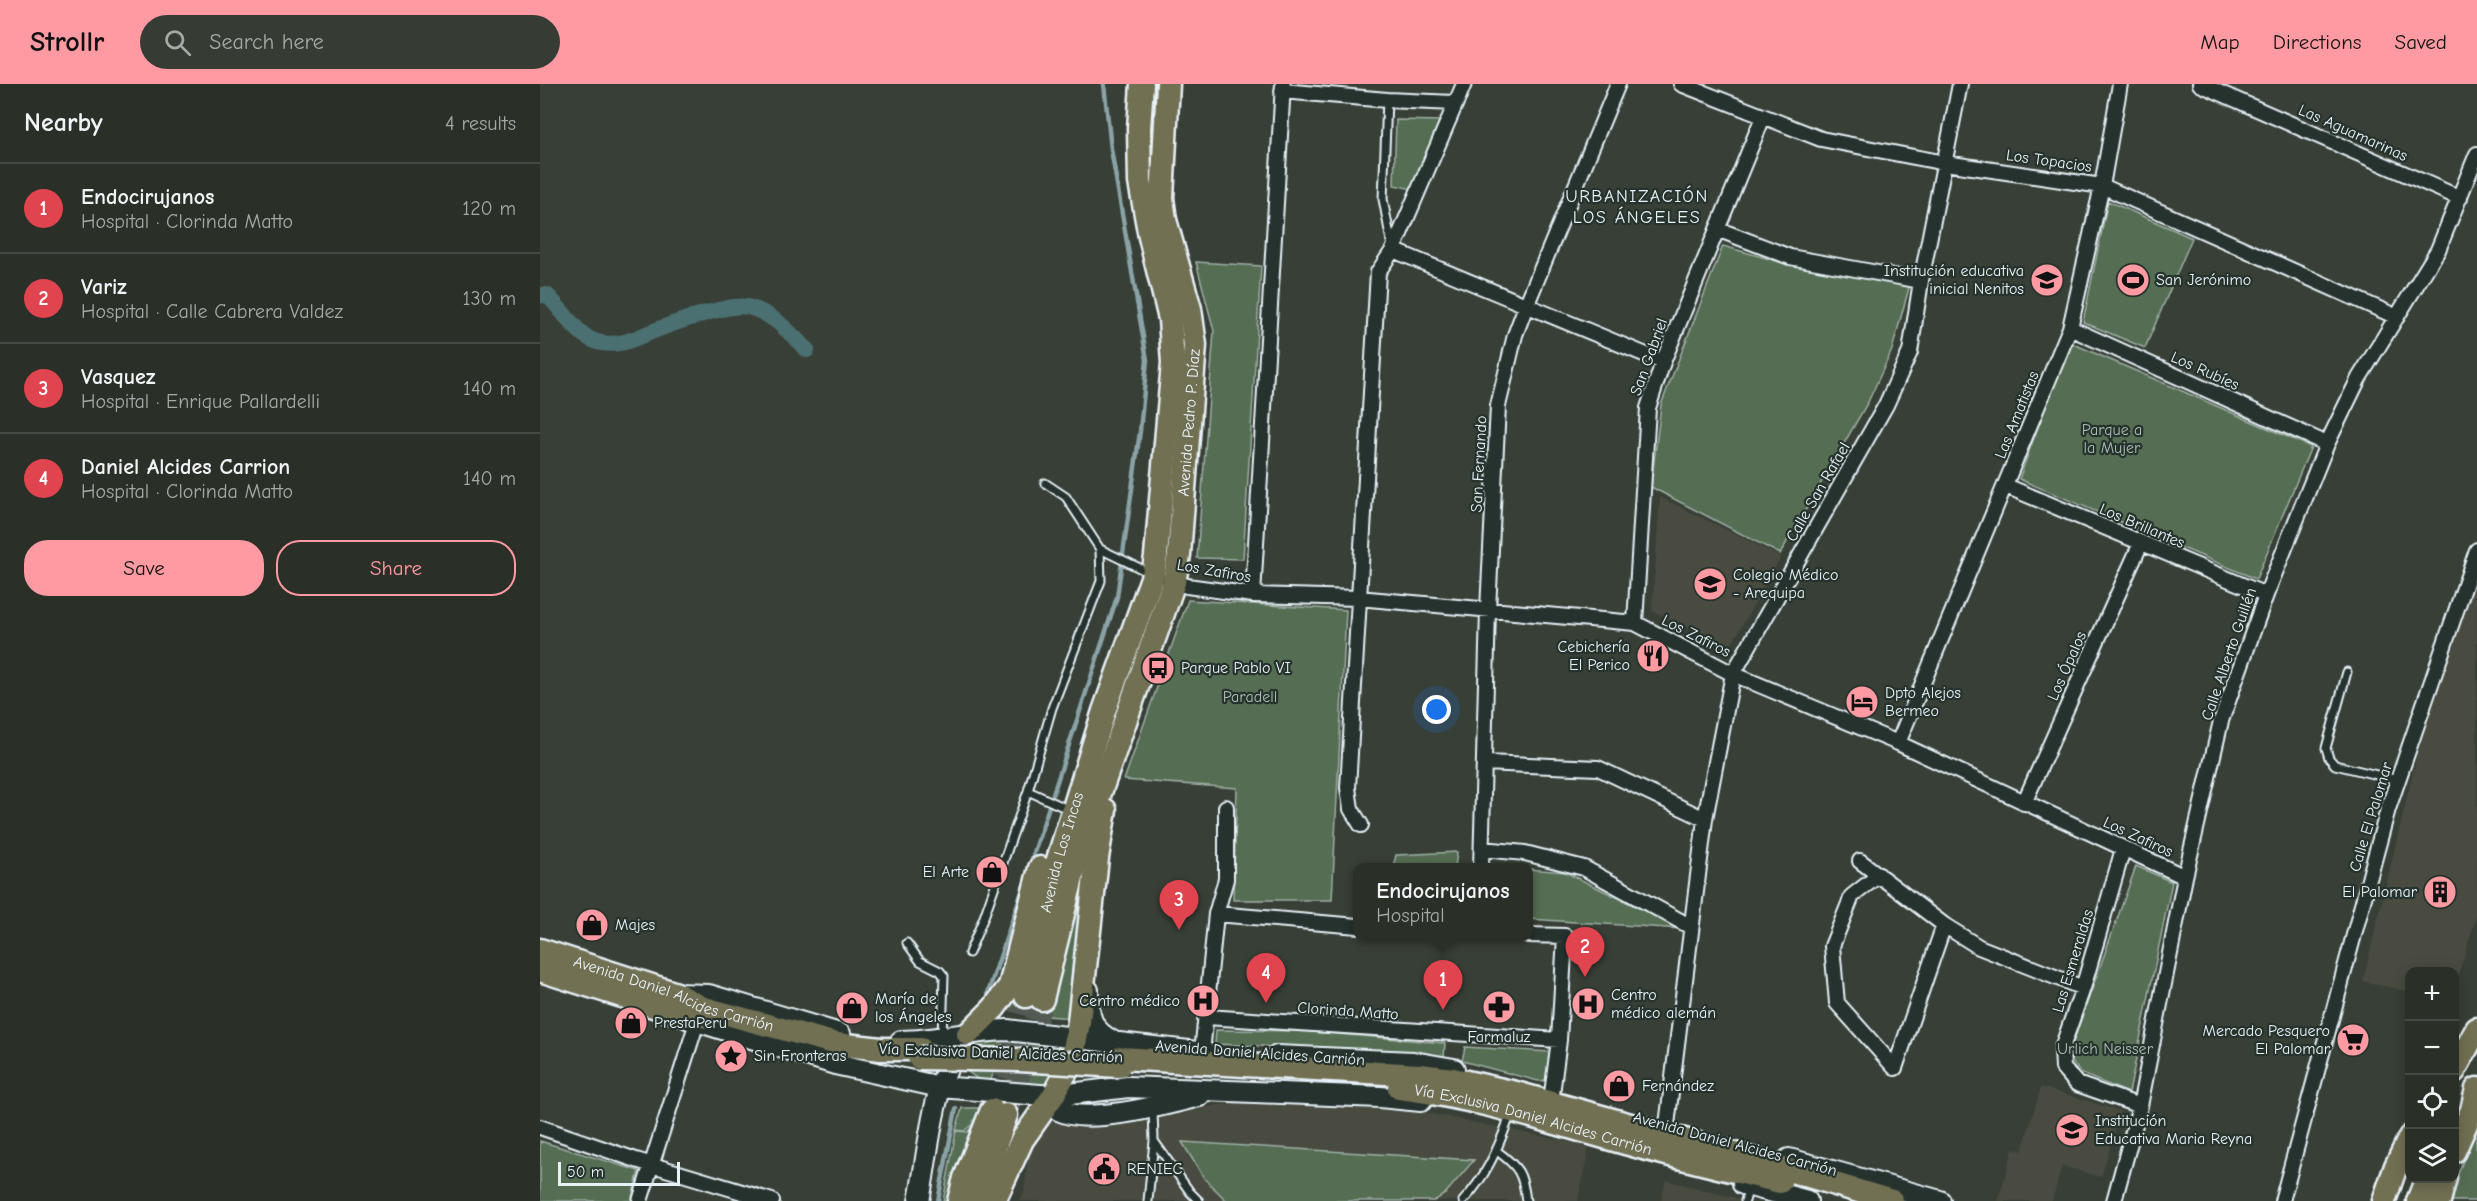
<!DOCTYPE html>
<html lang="en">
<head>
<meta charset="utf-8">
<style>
  body { margin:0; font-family:"Comic Neue",sans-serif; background:#363b34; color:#f1f3f6 }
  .controls { position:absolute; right:18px; bottom:18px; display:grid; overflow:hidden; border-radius:12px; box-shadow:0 3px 15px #0003 }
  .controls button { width:54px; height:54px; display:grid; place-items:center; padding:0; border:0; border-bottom:2px solid #464a45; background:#2a2f28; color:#f1f3f6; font:30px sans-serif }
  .scale { position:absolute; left:18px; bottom:15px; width:122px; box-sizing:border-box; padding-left:6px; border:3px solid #e8f1f8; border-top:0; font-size:16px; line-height:21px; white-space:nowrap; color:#e8f1f8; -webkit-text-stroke:4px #26332d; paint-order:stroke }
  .you { position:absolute; left:897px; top:626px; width:21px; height:21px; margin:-15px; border:4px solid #fff; border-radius:50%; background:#1a73e8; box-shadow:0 0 0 9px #1a73e833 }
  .badge { display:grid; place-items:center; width:39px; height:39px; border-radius:50%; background:#ff9aa2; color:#fff; font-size:20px; font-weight:700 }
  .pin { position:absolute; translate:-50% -50px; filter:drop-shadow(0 2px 3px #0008) }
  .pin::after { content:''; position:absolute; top:32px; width:21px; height:18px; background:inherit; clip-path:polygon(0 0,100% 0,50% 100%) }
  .popup { position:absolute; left:813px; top:779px; width:180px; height:78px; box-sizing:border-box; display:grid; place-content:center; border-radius:12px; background:#2a2f28; filter:drop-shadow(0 2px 4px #0005); font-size:20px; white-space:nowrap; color:#a5a9a8 }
  .popup b { font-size:22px; color:#f1f3f6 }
  .popup::after { content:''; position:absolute; left:50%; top:100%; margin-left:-12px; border:12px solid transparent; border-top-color:#2a2f28 }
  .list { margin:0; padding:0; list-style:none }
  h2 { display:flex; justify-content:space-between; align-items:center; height:78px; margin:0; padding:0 24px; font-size:26px }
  h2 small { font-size:20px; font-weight:400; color:#a5a9a8 }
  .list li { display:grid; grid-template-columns:39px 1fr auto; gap:18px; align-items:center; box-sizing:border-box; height:90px; padding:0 24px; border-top:2px solid #464a45 }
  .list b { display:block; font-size:22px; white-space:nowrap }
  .list p { margin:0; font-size:20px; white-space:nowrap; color:#a5a9a8 }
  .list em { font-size:20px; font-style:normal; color:#a5a9a8 }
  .actions { display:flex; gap:12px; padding:18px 24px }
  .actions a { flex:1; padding:14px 0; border:2px solid #ff9aa2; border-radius:24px; text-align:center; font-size:21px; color:#ff9aa2 }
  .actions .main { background:#ff9aa2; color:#111 }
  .icon { flex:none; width:33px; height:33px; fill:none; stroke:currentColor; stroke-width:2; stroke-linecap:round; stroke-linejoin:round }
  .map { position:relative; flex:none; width:1937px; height:1117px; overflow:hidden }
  header { display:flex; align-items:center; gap:36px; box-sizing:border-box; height:84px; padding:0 30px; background:#ff9aa2; color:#111 }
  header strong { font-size:28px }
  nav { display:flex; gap:33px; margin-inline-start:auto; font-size:21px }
  .search { width:420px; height:54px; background:#363b34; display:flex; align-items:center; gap:15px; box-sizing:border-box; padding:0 21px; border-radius:33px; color:#a5a9a8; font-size:22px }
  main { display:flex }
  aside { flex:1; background:#2a2f28 }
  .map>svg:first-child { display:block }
  .built { fill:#484b40 }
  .green { fill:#546d53; stroke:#9eafa6; stroke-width:1.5 }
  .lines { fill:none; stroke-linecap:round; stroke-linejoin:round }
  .stream { stroke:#8aa3a7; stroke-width:4.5 }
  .canal { stroke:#4b6f71; stroke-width:16 }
  .primary-tunnel { stroke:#525a53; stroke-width:22; stroke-dasharray:22 11; stroke-linecap:butt }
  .service-casing { stroke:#e8f1f8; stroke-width:11 }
  .minor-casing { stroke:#e8f1f8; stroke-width:18 }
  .secondary-casing { stroke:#e8f1f8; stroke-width:24 }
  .primary-casing { stroke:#e8f1f8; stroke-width:27 }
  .service { stroke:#26332d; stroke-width:7 }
  .minor { stroke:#26332d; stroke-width:14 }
  .secondary { stroke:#26332d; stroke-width:20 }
  .primary { stroke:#716f52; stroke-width:22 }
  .primary-bridge-casing { stroke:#e8f1f8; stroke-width:27; stroke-linecap:butt }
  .primary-bridge { stroke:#716f52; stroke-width:22 }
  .labels { text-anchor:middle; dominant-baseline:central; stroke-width:4.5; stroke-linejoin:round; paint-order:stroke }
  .street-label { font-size:16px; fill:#e8f1f8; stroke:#26332d }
  .poi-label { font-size:16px; fill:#e8f1f8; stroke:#26332d; text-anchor:start }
  .park-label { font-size:16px; fill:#adbcb6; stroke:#26332d }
  .neighbourhood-label { font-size:18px; letter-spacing:1.5px; fill:#e8f1f8; stroke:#26332d }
</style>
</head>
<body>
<header>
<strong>Strollr</strong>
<div class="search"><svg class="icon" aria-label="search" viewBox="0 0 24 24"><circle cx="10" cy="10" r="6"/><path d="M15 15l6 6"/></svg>Search here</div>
<nav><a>Map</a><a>Directions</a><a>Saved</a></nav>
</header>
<main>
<aside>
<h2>Nearby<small>4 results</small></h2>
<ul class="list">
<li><span class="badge" style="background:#e0444e">1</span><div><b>Endocirujanos</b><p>Hospital · Clorinda Matto</p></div><em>120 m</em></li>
<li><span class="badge" style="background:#e0444e">2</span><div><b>Variz</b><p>Hospital · Calle Cabrera Valdez</p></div><em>130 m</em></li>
<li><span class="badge" style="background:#e0444e">3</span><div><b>Vasquez</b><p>Hospital · Enrique Pallardelli</p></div><em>140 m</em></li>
<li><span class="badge" style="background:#e0444e">4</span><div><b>Daniel Alcides Carrion</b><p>Hospital · Clorinda Matto</p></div><em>140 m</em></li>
</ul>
<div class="actions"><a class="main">Save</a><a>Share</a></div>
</aside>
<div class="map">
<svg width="1937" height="1117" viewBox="0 0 1937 1117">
  <rect width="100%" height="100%" fill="#383f36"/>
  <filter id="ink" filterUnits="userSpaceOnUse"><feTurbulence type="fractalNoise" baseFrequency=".0167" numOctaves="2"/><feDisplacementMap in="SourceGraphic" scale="12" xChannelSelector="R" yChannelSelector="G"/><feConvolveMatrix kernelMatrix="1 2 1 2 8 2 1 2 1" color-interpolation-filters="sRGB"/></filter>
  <g filter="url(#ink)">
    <!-- built -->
    <path class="built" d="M1120,413L1241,473L1190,563L1112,527Z
      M1937,485V830L1915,902L1914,888H1870L1869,908L1823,897L1884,642Z
      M1501,1003L1581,1027L1561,1093L1522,1082L1512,1117H1458L1473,1065L1482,1067Z
      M699,1018L873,1026L1049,1062L1038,1117H479L484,1110L489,1062L513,1037H569Z
      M1126,1096L1207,1117H1121Z"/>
    <!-- green -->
    <path class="green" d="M856,36L901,37L872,105L854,101Z
      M1568,117L1652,154L1605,264L1543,238Z
      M1183,162L1247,180L1370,200L1352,266L1328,318L1240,470L1111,403L1121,321Z
      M656,178L721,182L703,475L657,474L674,247Z
      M1529,258L1771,363L1716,495L1479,395Z
      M648,516L806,526L792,816H693L697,704L584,696Z
      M551,749L531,934L507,932L532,813Z
      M917,768L915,783H853L856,771Z
      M1596,782L1632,798L1589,1009L1542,990L1532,978L1531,964Z
      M988,785L1025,788L1142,845L989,835Z
      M676,946L761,947L905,959L904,974L851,968L675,960Z
      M464,956L450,999L442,998L428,988L432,963L436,957Z
      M501,956L518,960L526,966L508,1000H488Z
      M925,963L1010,968L1008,996L998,997L922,977Z
      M422,1024H441L434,1039L424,1047L416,1046Z
      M436,1039L410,1117H403L416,1047L427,1048Z
      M1936,1044L1937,1117H1912L1914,1100Z
      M0,1057L99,1087L91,1117H0Z
      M642,1058L934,1076L905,1110L894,1117H687L664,1094Z"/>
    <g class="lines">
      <!-- stream -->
      <path class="stream" d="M488,787L577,513L600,347L607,276L571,65L564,0
        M448,909L485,798
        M398,1117L416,1025"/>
      <!-- canal -->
      <path class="canal" d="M0,211H7C23,226 36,251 57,258C75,263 90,257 106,250C126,242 190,218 208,223C233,229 250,249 267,266"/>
      <!-- primary-tunnel -->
      <path class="primary-tunnel" d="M463,994L486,912
        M466,1031L485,977L502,915"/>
      <!-- service casing -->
      <g class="service-casing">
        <path id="service" d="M847,16L843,115L852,163
          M505,399L526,413L560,465L608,488
          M1807,588L1786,664L1789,674L1795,681L1858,696
          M488,707L521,722
          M367,859L380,877L400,887L404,892L402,953
          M429,869L444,833L488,707L512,624L561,497L560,465
          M614,1057L650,1108L659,1117
          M957,1067C979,1083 983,1090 986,1117
          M608,1117L614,1057L613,1025
          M923,1117C945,1094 957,1067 968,1037
          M1205,1117L1209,1102"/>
      </g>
      <!-- minor casing -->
      <g class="minor-casing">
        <path id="minor" d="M1141,0L1281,55L1405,79L1562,102L1857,233
          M1660,0L1920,114
          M742,7L847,16L914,19
          M1177,145L1250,173L1381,197
          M853,166L1123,278
          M1530,244L1787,360
          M1466,402L1726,511
          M628,496L647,502L713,511L818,514L1095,539L1193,590L1358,659L1645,793
          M713,511L743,0
          M1095,539L1108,324L1123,278L1223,33
          M1358,659L1530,244L1562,102L1580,0
          M945,679L1058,684L1165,735
          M1484,719L1601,459
          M821,741L811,725L808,704L838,188L853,166L924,0
          M942,765L985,769L1044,784L1151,843
          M1583,765L1543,904L1522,964L1523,984L1537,1000L1600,1022
          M1320,777L1404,841L1439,863L1543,904
          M941,784L948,526L958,322L975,251L986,222L1078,0
          M1339,791L1312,812L1292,862L1297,919L1355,984L1404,841
          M676,830L818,842
          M988,851L1025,852L1019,956L1012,1010
          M667,933L1019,956
          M662,969L676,830L686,795V723
          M1127,1041L1165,735L1193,590L1346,321L1370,268L1381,197L1420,0
          M0,1043L96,1076L232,1117
          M100,1117L157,938
          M1574,1117L1600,1022L1645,793L1681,637L1726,511L1787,360L1819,294L1898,166L1937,70
          M1742,1117L1848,725L1937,466"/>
      </g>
      <!-- secondary casing -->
      <g class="secondary-casing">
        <path id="secondary" d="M548,906C548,932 550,946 574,958
          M137,910L169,911L300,950
          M147,934L295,980L400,1003L513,1012L588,1003L840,1013L881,1017
          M361,957C397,957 431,947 467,946L666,969
          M737,972L873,978L914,985
          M513,1012L517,1025C545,1043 627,1020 659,1012
          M1249,1075L1400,1117
          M1203,1100L1267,1117
          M379,1117C388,1071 392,1003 418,964"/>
      </g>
      <!-- primary casing -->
      <g class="primary-casing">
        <g id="primary">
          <path id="s1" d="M0,866L137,910L161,923L297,960L341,965H381"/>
          <path d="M0,886L129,927L166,933"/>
          <path id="s2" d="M486,912L517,779L564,627L613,491L616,472L633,279L630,235L610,153L600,98L599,44L602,0"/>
          <path id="s3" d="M502,915L536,777L634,498L639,471L655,261L650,225L625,136L622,114L628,0"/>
          <path d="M428,950L454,924L470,902L500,784"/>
          <path d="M580,974L880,991L913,995L976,1009L1195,1070L1352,1117"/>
          <path d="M1914,987L1937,945"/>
          <path id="s4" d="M859,1004C943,1014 1022,1042 1103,1064C1148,1076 1194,1087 1240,1098"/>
          <path d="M1914,1067L1932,1026L1937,1005"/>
          <path d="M419,1117L425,1094L452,1026"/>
          <path d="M436,1117L466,1031"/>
          <path d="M454,1117L482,1056L513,1012L532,977L539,938L557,774L565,726"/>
          <path d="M1844,1117L1856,1082L1870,1053"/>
          <path d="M1878,1117L1887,1094"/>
          <path d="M1899,1117L1905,1094"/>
        </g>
      </g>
      <!-- service -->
      <use href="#service" class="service"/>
      <!-- minor -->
      <use href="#minor" class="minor"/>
      <!-- secondary -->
      <use href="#secondary" class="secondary"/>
      <!-- primary -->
      <use href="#primary" class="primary"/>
      <!-- primary-bridge casing -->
      <g class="primary-bridge-casing">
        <path id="primary-bridge" d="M379,974L479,976L579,982"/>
      </g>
      <!-- primary-bridge -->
      <use href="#primary-bridge" class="primary-bridge"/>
    </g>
  </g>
  <!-- icons -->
  <defs>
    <g id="school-disc" transform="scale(1.725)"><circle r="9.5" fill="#ff9aa2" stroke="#26332d"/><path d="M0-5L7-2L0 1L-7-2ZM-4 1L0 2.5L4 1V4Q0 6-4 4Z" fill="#111"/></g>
    <g id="stadium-disc" transform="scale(1.725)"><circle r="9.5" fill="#ff9aa2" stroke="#26332d"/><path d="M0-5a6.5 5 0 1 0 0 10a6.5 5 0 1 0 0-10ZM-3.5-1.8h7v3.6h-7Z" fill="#111"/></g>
    <g id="restaurant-disc" transform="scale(1.725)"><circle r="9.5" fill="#ff9aa2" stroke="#26332d"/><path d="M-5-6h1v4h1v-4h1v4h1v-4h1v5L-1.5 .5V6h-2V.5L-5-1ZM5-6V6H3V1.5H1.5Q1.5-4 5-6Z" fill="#111"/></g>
    <g id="bus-disc" transform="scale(1.725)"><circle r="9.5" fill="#ff9aa2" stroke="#26332d"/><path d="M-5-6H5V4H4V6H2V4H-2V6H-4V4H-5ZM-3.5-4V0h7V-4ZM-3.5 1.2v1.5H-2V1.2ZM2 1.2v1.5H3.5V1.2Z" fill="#111"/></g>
    <g id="hotel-disc" transform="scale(1.725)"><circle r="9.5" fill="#ff9aa2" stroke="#26332d"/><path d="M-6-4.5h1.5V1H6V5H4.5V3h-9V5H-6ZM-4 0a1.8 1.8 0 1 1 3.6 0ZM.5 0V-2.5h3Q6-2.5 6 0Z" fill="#111"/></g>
    <g id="shop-disc" transform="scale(1.725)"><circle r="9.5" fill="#ff9aa2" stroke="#26332d"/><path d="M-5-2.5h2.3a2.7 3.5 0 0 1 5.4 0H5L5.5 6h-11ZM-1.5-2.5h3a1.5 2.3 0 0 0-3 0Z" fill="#111"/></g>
    <g id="building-disc" transform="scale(1.725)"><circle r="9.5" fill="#ff9aa2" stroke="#26332d"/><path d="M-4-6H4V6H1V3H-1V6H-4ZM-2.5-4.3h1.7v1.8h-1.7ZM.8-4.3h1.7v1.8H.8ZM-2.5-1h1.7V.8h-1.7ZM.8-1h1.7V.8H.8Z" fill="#111"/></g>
    <g id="hospital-disc" transform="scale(1.725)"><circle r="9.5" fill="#ff9aa2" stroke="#26332d"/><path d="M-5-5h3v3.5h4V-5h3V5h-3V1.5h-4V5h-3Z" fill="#111"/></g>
    <g id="pharmacy-disc" transform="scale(1.725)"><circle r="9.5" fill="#ff9aa2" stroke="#26332d"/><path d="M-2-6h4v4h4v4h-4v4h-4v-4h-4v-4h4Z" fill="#111"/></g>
    <g id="supermarket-disc" transform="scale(1.725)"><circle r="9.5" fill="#ff9aa2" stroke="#26332d"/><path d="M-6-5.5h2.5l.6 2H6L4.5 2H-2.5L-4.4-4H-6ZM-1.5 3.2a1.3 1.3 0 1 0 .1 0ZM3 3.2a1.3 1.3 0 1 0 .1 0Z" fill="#111"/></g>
    <g id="sight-disc" transform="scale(1.725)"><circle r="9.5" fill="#ff9aa2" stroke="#26332d"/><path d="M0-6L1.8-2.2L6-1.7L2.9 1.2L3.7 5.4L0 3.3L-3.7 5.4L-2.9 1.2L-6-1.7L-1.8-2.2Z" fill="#111"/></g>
    <g id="civic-disc" transform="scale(1.725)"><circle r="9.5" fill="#ff9aa2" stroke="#26332d"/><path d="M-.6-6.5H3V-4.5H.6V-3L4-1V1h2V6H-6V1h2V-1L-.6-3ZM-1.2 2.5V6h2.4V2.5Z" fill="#111"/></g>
  </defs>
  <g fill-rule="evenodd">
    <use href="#school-disc" x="1507" y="196"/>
    <use href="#stadium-disc" x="1593" y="196"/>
    <use href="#school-disc" x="1170" y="500"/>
    <use href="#restaurant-disc" x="1113" y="572"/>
    <use href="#bus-disc" x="618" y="584"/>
    <use href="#hotel-disc" x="1322" y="618"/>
    <use href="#shop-disc" x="452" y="788"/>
    <use href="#building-disc" x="1900" y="808"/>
    <use href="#shop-disc" x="52" y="841"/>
    <use href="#hospital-disc" x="663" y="917"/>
    <use href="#hospital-disc" x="1048" y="920"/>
    <use href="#pharmacy-disc" x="959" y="923"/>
    <use href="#shop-disc" x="312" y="924"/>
    <use href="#shop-disc" x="91" y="939"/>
    <use href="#supermarket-disc" x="1813" y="956"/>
    <use href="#sight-disc" x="191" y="972"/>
    <use href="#shop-disc" x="1079" y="1002"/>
    <use href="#school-disc" x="1532" y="1046"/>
    <use href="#civic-disc" x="564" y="1085"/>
  </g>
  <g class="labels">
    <!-- street labels -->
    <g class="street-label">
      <text transform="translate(1813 49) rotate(24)">Las Aguamarinas</text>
      <text transform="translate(1509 77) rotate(8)">Los Topacios</text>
      <text transform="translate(1109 273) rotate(-70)">San Gabriel</text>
      <text transform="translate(1665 287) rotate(24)">Los Rubíes</text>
      <text transform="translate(1477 331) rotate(-68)">Las Amatistas</text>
      <text stroke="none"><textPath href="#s3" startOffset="598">Avenida Pedro P. Díaz</textPath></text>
      <text transform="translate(939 380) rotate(-87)">San Fernando</text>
      <text transform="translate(1278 408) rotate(-60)">Calle San Rafael</text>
      <text transform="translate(1602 442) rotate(23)">Los Brillantes</text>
      <text transform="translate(674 487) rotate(10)">Los Zafiros</text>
      <text transform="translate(1156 552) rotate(27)">Los Zafiros</text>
      <text transform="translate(1689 570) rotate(-71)">Calle Alberto Guillén</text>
      <text transform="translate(1527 582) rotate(-66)">Los Ópalos</text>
      <text transform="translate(1831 733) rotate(-73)">Calle El Palomar</text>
      <text transform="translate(1598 753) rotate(25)">Los Zafiros</text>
      <text stroke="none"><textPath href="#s2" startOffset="148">Avenida Los Incas</textPath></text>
      <text transform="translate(1533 877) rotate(-73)">Las Esmeraldas</text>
      <text stroke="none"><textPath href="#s1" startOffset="141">Avenida Daniel Alcides Carrión</textPath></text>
      <text transform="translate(808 927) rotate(4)">Clorinda Matto</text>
      <text transform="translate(461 969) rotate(2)">Vía Exclusiva Daniel Alcides Carrión</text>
      <text transform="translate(720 969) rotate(4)">Avenida Daniel Alcides Carrión</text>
      <text stroke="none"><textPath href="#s4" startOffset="138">Vía Exclusiva Daniel Alcides Carrión</textPath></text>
      <text transform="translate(1195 1060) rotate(15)">Avenida Daniel Alcides Carrión</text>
    </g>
    <!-- poi labels -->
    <g class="poi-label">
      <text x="1484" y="187" text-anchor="end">Institución educativa<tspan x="1484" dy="18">inicial Nenitos</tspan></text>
      <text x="1616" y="196">San Jerónimo</text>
      <text x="1193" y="491">Colegio Médico<tspan x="1193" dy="18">- Arequipa</tspan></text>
      <text x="1090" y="563" text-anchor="end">Cebichería<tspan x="1090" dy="18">El Perico</tspan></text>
      <text x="641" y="584">Parque Pablo VI</text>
      <text x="1345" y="609">Dpto Alejos<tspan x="1345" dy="18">Bermeo</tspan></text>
      <text x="429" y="788" text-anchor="end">El Arte</text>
      <text x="1877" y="808" text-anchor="end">El Palomar</text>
      <text x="75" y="841">Majes</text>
      <text x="1071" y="911">Centro<tspan x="1071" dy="18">médico alemán</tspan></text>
      <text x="335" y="915">María de<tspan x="335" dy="18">los Ángeles</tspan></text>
      <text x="640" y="917" text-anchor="end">Centro médico</text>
      <text x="114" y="939">PrestaPeru</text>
      <text x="1790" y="947" text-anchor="end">Mercado Pesquero<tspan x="1790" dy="18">El Palomar</tspan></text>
      <text x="959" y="953" text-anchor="middle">Farmaluz</text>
      <text x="214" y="972">Sin Fronteras</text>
      <text x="1102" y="1002">Fernández</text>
      <text x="1555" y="1037">Institución<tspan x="1555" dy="18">Educativa Maria Reyna</tspan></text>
      <text x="587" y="1085">RENIEC</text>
    </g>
    <!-- park labels -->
    <g class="park-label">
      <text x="1572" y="346">Parque a<tspan x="1572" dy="18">la Mujer</tspan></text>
      <text x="710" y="613">Paradell</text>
      <text x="1565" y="965">Urlich Neisser</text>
    </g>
    <!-- neighbourhood labels -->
    <g class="neighbourhood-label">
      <text x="1097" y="112">URBANIZACIÓN<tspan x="1097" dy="21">LOS ÁNGELES</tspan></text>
    </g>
  </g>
</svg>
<div class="controls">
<button>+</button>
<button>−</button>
<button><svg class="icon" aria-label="locate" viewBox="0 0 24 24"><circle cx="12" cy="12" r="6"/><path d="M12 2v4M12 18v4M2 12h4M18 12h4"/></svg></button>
<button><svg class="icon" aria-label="layers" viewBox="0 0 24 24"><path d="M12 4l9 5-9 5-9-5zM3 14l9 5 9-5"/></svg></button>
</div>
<div class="scale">50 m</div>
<div class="you"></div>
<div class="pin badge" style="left:903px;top:926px;background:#e0444e">1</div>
<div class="popup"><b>Endocirujanos</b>Hospital</div>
<div class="pin badge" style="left:1045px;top:893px;background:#e0444e">2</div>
<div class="pin badge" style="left:639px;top:846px;background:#e0444e">3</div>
<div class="pin badge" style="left:726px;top:919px;background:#e0444e">4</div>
</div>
</main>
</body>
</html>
